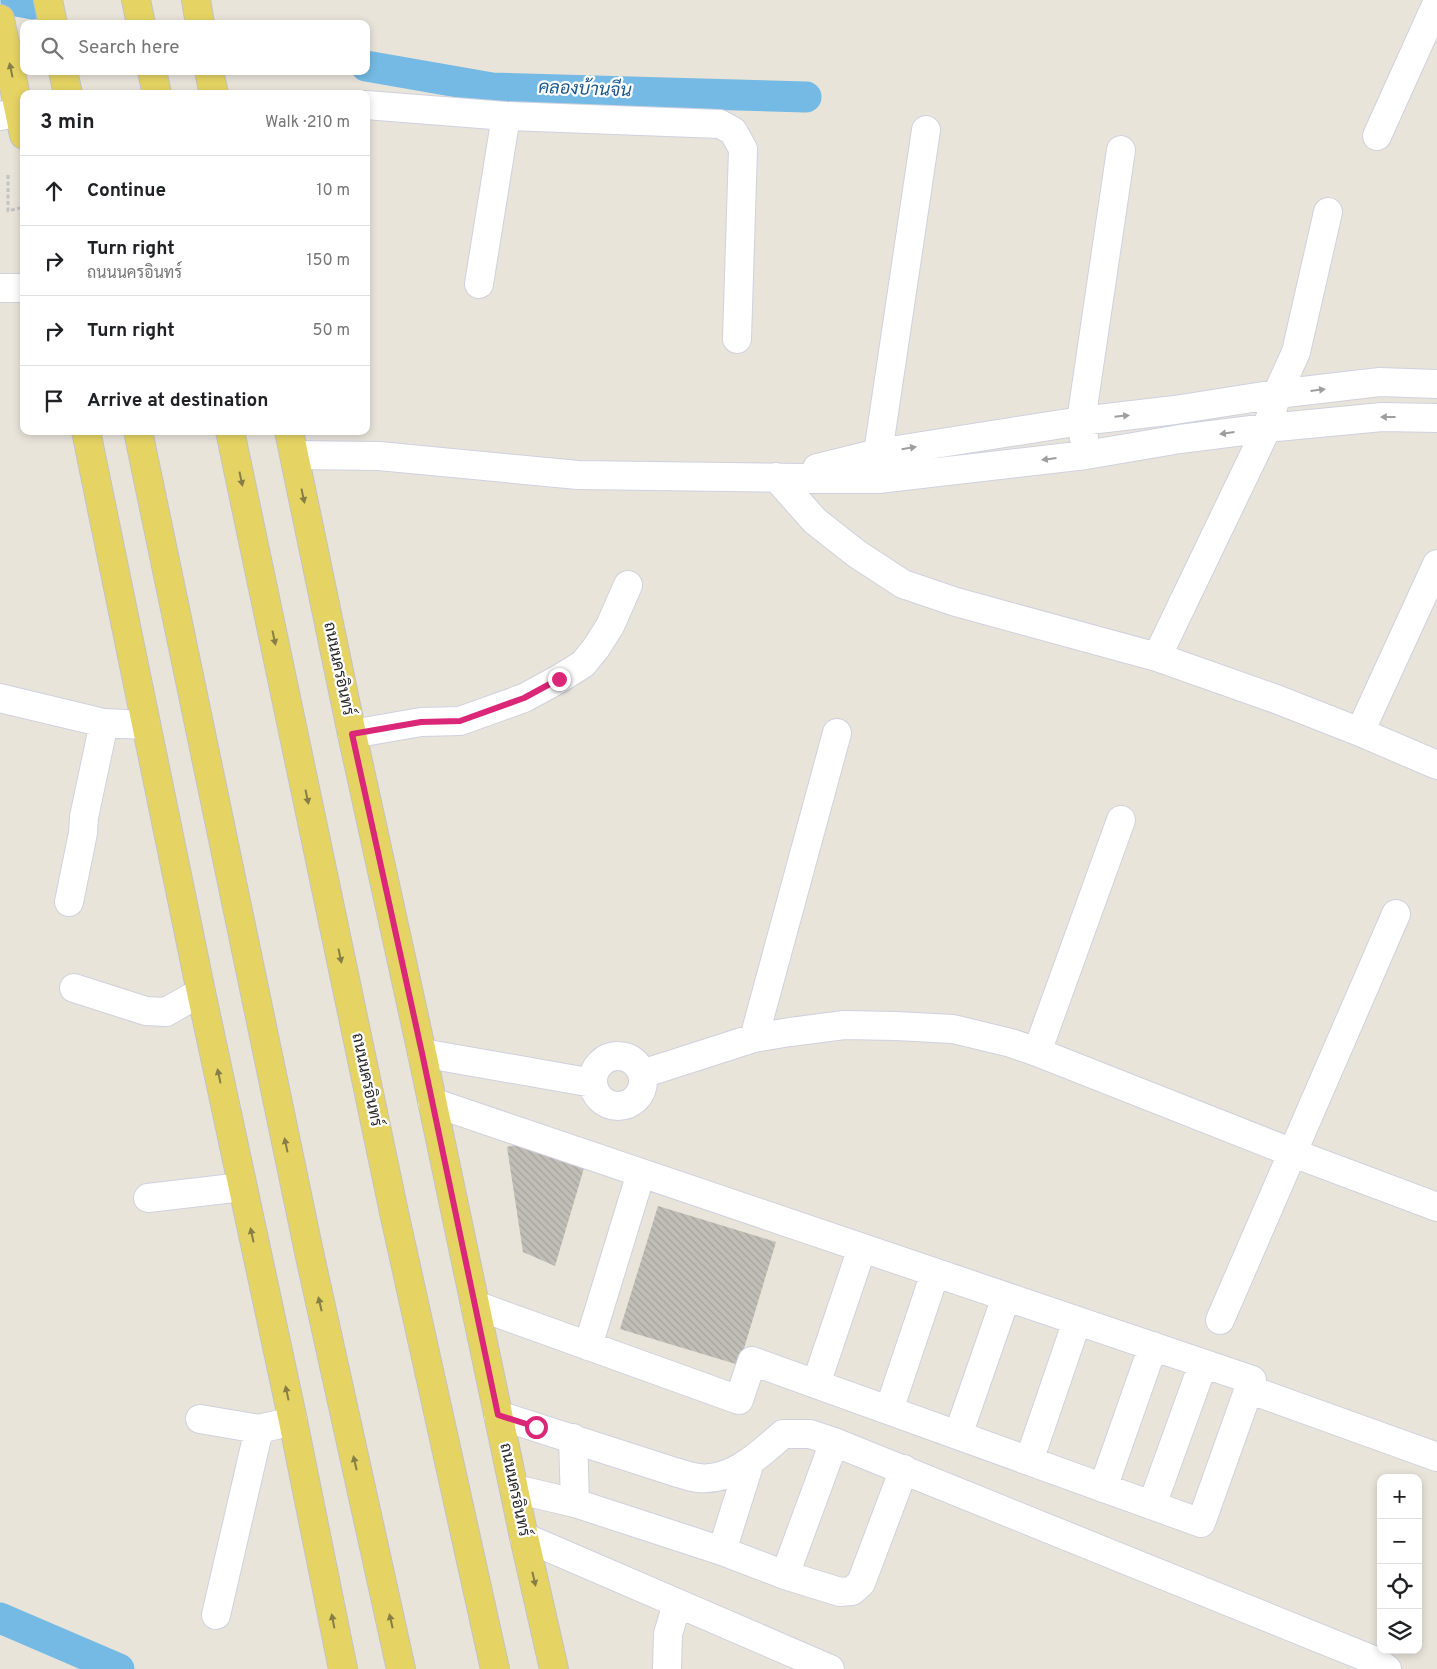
<!DOCTYPE html>
<html lang="en">
<head>
<meta charset="utf-8">
<style>
  body { margin:0; font-family:Overpass,Sarabun,sans-serif; background:#f6f6f6; color:#202124 }
  .controls { position:absolute; right:15px; bottom:15px; display:grid; overflow:hidden; border-radius:10px; box-shadow:0 2px 8px #0003 }
  .controls button { width:45px; height:45px; display:grid; place-items:center; padding:0; border:0; border-bottom:1px solid #e0e0e0; background:#fff; color:#202124; font:25px sans-serif }
  .stop { position:absolute; width:15px; height:15px; margin:-11px; border:4px solid #db2777; border-radius:50%; background:#fff }
  .stop.end { background:#db2777; border-color:#fff; box-shadow:0 1px 5px #0008 }
  .list { margin:0; padding:0; list-style:none }
  h2 { display:flex; justify-content:space-between; align-items:center; height:65px; margin:0; padding:0 20px; font-size:21px }
  h2 small { font-size:16px; font-weight:400; color:#757577 }
  .list li { display:grid; grid-template-columns:32px 1fr auto; gap:15px; align-items:center; box-sizing:border-box; height:70px; padding:0 20px; border-top:1px solid #e0e0e0 }
  .list b { display:block; font-size:19px; white-space:nowrap }
  .list p { margin:0; font-size:16px; white-space:nowrap; color:#757577 }
  .list em { font-size:16px; font-style:normal; color:#757577 }
  .icon { flex:none; width:28px; height:28px; fill:none; stroke:currentColor; stroke-width:2; stroke-linecap:round; stroke-linejoin:round }
  .map { position:relative; flex:none; width:1437px; height:1669px; overflow:hidden }
  .search { position:absolute; background:#fff; box-shadow:0 2px 8px #0003; left:20px; top:20px; width:350px; height:55px; display:flex; align-items:center; gap:12px; box-sizing:border-box; padding:0 18px; border-radius:10px; color:#757577; font-size:19px }
  .panel { position:absolute; background:#fff; box-shadow:0 2px 8px #0003; left:20px; top:90px; width:350px; height:345px; border-radius:10px }
  .map>svg:first-child { display:block }
  .lines { fill:none; stroke-linecap:round; stroke-linejoin:round }
  .canal { stroke:#74bae4; stroke-width:31 }
  .building { fill:url(#building-back-hatch) }
  .minor-casing { stroke:#cfd1df; stroke-width:30 }
  .major-casing { stroke:#c3c3c3; stroke-width:30 }
  .path { stroke:#c3c3c3; stroke-width:3; stroke-dasharray:4 2.5; stroke-linecap:butt }
  .minor { stroke:#fff; stroke-width:28 }
  .major { stroke:#e5d463; stroke-width:28 }
  .oneway { fill:#867e45 }
  .oneway2 { fill:#9e9e9e }
  .route { stroke:#db2777; stroke-width:6 }
  .labels { text-anchor:middle; dominant-baseline:central; stroke-width:4.5; stroke-linejoin:round; paint-order:stroke }
  .street-label { font-size:16px; fill:#272727; stroke:#fff }
  .water-label { font-size:18px; font-style:italic; fill:#17578c; stroke:#fff }
</style>
</head>
<body>
<div class="map">
<svg width="1437" height="1669" viewBox="0 0 1437 1669">
  <defs>
    <pattern id="building-back-hatch" width="6" height="6" patternUnits="userSpaceOnUse" patternTransform="scale(1.25)"><rect width="6" height="6" fill="#c1beb7"/><path d="M-1 5l2 2M0 0l6 6M5-1l2 2" fill="none" stroke="#a6a39d"/></pattern>
  </defs>
  <rect width="100%" height="100%" fill="#e9e4da"/>
  <g class="lines">
    <!-- canal -->
    <path class="canal" d="M16,1L33,4
      M366,66L492,88L806,97
      M0,1618L119,1669"/>
  </g>
  <!-- building -->
  <path class="building" d="M523,1143L587,1158L555,1266L523,1252L507,1147Z
    M658,1206L776,1242L739,1365L620,1329Z"/>
  <g class="lines">
    <!-- minor casing -->
    <g class="minor-casing">
      <path id="minor" d="M366,105L506,116L720,124L733,131L743,149L737,339
        M0,116L19,112
        M1377,136L1437,3
        M479,284L506,116
        M0,288H24
        M1084,438L1081,421L1121,150
        M295,455L379,456L578,475L878,479L1086,455L1180,439L1267,428L1382,417L1437,418
        M817,468L878,453L1081,421L1175,410L1277,394L1380,382L1437,384
        M878,470V453L926,130
        M776,477L815,521L857,554L903,584L956,602L1157,657L1276,699L1360,732L1437,765
        M1157,657L1267,428L1277,394L1296,352L1328,212
        M0,698L104,723L146,725
        M1360,732L1437,564
        M352,734L421,722L460,721L524,698L559,679L583,664L596,648L610,626L628,585
        M69,902L83,833L84,817L104,723
        M74,988L146,1011L166,1012L201,992
        M754,1038L837,733
        M1037,1052L1121,820
        M422,1053L593,1083
        M593 1081a25 25 0 1 1 50 0a25 25 0 1 1-50 0Z
        M642,1074L754,1038L790,1032L844,1025L896,1026L953,1029L1011,1043L1037,1052L1293,1153L1437,1207
        M432,1102L1252,1380L1201,1523L752,1361L739,1400L475,1305
        M148,1198L242,1187
        M1220,1320L1396,914
        M588,1346L641,1173
        M816,1384L862,1248
        M1248,1389L1437,1457
        M889,1410L935,1273
        M498,1415L675,1472C682,1474 690,1477 698,1478C732,1482 760,1454 783,1434H810L834,1442L1378,1662L1387,1669
        M200,1419L259,1429L293,1421
        M958,1435L1006,1297
        M573,1438L575,1503
        M1029,1461L1077,1321
        M1103,1488L1153,1346
        M515,1489L575,1503L722,1551L785,1575L840,1592L852,1591L861,1583L904,1469
        M1152,1505L1203,1364
        M524,1537L830,1669
        M722,1551L750,1462
        M785,1575L834,1442
        M216,1615L259,1429
        M667,1669L668,1634L677,1604"/>
    </g>
    <!-- major casing -->
    <g class="major-casing">
      <path id="major" d="M48,0L53,24
        M136,0L141,24
        M196,0L200,24
        M0,19L24,135
        M63,71L68,94
        M152,71L157,94
        M209,71L214,94
        M86,431L201,992L293,1421L343,1669
        M138,431L309,1252L401,1669
        M230,431L395,1217L495,1669
        M289,431L352,734L422,1053L524,1537L554,1669"/>
    </g>
    <!-- path -->
    <path class="path" d="M8,175V211L24,207"/>
    <!-- minor -->
    <use href="#minor" class="minor"/>
    <!-- major -->
    <use href="#major" class="major"/>
  </g>
  <!-- one-way arrows -->
  <defs><path id="oneway-solid" d="M-6-.8H1V-3.2L6.5 0L1 3.2V.8H-6Z" transform="scale(1.25)"/></defs>
  <g class="oneway">
    <use href="#oneway-solid" transform="translate(11 70) rotate(-102)"/>
    <use href="#oneway-solid" transform="translate(241 479) rotate(78)"/>
    <use href="#oneway-solid" transform="translate(303 496) rotate(78)"/>
    <use href="#oneway-solid" transform="translate(274 638) rotate(78)"/>
    <use href="#oneway-solid" transform="translate(307 797) rotate(78)"/>
    <use href="#oneway-solid" transform="translate(340 956) rotate(78)"/>
    <use href="#oneway-solid" transform="translate(219 1076) rotate(-102)"/>
    <use href="#oneway-solid" transform="translate(286 1145) rotate(-102)"/>
    <use href="#oneway-solid" transform="translate(252 1235) rotate(-102)"/>
    <use href="#oneway-solid" transform="translate(320 1304) rotate(-103)"/>
    <use href="#oneway-solid" transform="translate(287 1393) rotate(-102)"/>
    <use href="#oneway-solid" transform="translate(355 1463) rotate(-103)"/>
    <use href="#oneway-solid" transform="translate(534 1579) rotate(77)"/>
    <use href="#oneway-solid" transform="translate(333 1621) rotate(-101)"/>
    <use href="#oneway-solid" transform="translate(391 1621) rotate(-103)"/>
  </g>
  <g class="oneway2">
    <use href="#oneway-solid" transform="translate(1318 390) rotate(-7)"/>
    <use href="#oneway-solid" transform="translate(1122 416) rotate(-6)"/>
    <use href="#oneway-solid" transform="translate(1388 417) rotate(-180)"/>
    <use href="#oneway-solid" transform="translate(1227 433) rotate(172)"/>
    <use href="#oneway-solid" transform="translate(909 448) rotate(-9)"/>
    <use href="#oneway-solid" transform="translate(1049 459) rotate(173)"/>
  </g>
  <g class="lines">
    <!-- route -->
    <path class="route" d="M536,1427L498,1415L422,1053L352,734L421,722L460,721L524,698L559,679"/>
  </g>
  <g class="labels">
    <!-- street labels -->
    <g class="street-label">
      <text transform="translate(338 669) rotate(78)">ถนนนครอินทร์</text>
      <text transform="translate(366 1080) rotate(78)">ถนนนครอินทร์</text>
      <text transform="translate(514 1490) rotate(78)">ถนนนครอินทร์</text>
    </g>
    <!-- water labels -->
    <g class="water-label">
      <text transform="translate(585 90) rotate(2)">คลองบ้านจีน</text>
    </g>
  </g>
</svg>
<div class="controls">
<button>+</button>
<button>−</button>
<button><svg class="icon" aria-label="locate" viewBox="0 0 24 24"><circle cx="12" cy="12" r="6"/><path d="M12 2v4M12 18v4M2 12h4M18 12h4"/></svg></button>
<button><svg class="icon" aria-label="layers" viewBox="0 0 24 24"><path d="M12 4l9 5-9 5-9-5zM3 14l9 5 9-5"/></svg></button>
</div>
<div class="stop" style="left:536px;top:1427px"></div>
<div class="stop end" style="left:559px;top:679px"></div>
<div class="search"><svg class="icon" aria-label="search" viewBox="0 0 24 24"><circle cx="10" cy="10" r="6"/><path d="M15 15l6 6"/></svg>Search here</div>
<section class="panel">
<h2>3 min<small>Walk · 210 m</small></h2>
<ul class="list">
<li><svg class="icon" aria-label="ahead" viewBox="0 0 24 24"><path d="M12 20V5M6 11l6-6 6 6"/></svg><div><b>Continue</b></div><em>10 m</em></li>
<li><svg class="icon" aria-label="right" viewBox="0 0 24 24"><path d="M7 20v-9h11M14 6l5 5-5 5"/></svg><div><b>Turn right</b><p>ถนนนครอินทร์</p></div><em>150 m</em></li>
<li><svg class="icon" aria-label="right" viewBox="0 0 24 24"><path d="M7 20v-9h11M14 6l5 5-5 5"/></svg><div><b>Turn right</b></div><em>50 m</em></li>
<li><svg class="icon" aria-label="arrive" viewBox="0 0 24 24"><path d="M6 21V4h12l-3 4 3 4H6"/></svg><div><b>Arrive at destination</b></div></li>
</ul>
</section>
</div>
</body>
</html>
